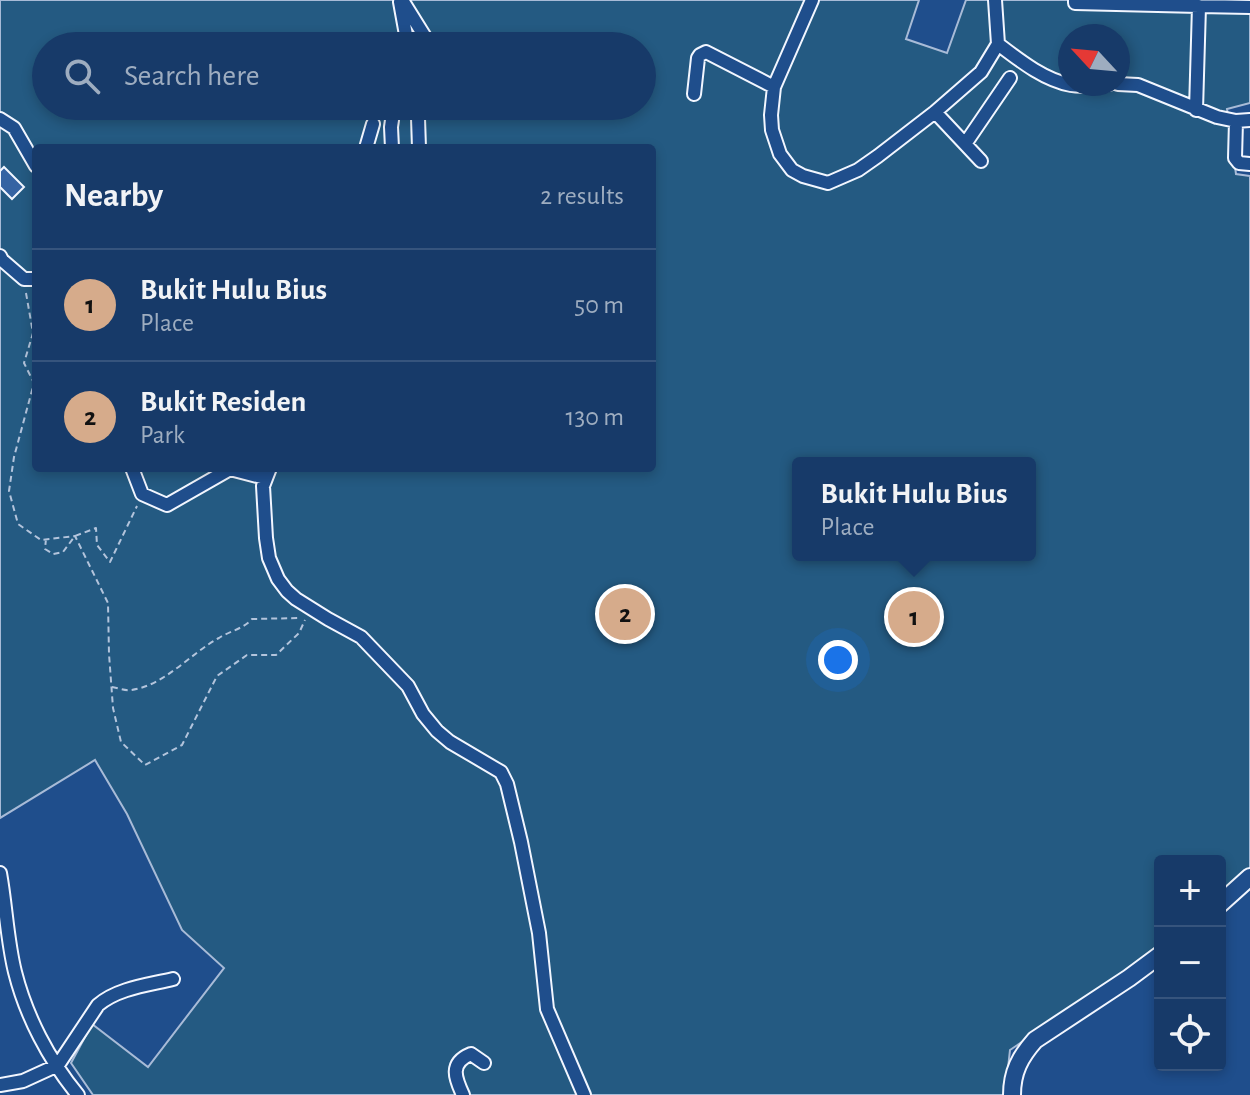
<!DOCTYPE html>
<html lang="en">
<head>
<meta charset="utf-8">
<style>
  body { margin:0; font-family:"Alegreya Sans",sans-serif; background:#20416f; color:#f1f3f6 }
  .controls { position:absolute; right:24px; bottom:24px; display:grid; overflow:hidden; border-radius:8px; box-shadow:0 4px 12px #0003 }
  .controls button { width:72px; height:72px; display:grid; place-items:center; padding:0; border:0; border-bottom:2px solid #36547d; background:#173a69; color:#f1f3f6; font:40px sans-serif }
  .compass { position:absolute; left:1058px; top:24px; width:72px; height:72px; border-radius:50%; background:#173a69; box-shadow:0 4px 12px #0003; rotate:296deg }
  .you { position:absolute; left:838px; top:660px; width:28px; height:28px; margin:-20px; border:6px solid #fff; border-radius:50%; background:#1a73e8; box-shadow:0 0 0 12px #1a73e833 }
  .badge { display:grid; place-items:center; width:52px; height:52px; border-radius:50%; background:#d6ab8b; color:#111; font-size:26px; font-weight:700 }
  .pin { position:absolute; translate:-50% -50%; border:4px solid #fff; box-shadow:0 2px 8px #0006 }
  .popup { position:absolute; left:792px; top:457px; width:244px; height:104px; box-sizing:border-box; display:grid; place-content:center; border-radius:8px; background:#173a69; filter:drop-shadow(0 2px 6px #0005); font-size:26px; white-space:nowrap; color:#9eadc0 }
  .popup b { font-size:30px; color:#f1f3f6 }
  .popup::after { content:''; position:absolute; left:50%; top:100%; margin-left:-16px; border:16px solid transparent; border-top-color:#173a69 }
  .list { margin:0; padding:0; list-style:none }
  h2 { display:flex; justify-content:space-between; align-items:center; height:104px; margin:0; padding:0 32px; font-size:34px }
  h2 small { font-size:26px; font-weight:400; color:#9eadc0 }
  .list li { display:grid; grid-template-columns:52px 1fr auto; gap:24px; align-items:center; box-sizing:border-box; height:112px; padding:0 32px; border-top:2px solid #36547d }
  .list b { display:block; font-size:30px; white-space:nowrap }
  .list p { margin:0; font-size:26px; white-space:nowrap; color:#9eadc0 }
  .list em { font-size:26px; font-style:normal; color:#9eadc0 }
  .icon { flex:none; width:44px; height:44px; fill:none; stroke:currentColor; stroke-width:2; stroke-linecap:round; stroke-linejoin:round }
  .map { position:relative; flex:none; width:1250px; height:1095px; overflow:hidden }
  .search { position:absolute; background:#173a69; box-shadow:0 4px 12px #0003; left:32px; top:32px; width:624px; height:88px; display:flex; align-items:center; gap:20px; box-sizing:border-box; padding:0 28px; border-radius:44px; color:#9eadc0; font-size:30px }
  .panel { position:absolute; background:#173a69; box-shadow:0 4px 12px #0003; left:32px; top:144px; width:624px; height:328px; border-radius:8px }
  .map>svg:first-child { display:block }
  .green { fill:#245a82; stroke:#a8bbd7; stroke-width:2; fill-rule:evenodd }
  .building { fill:#3563a3; stroke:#f2f6ff; stroke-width:2 }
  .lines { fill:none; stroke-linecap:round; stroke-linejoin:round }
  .minor-casing { stroke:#f2f6ff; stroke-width:16 }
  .major-casing { stroke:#f2f6ff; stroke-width:20 }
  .path { stroke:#b3c4dc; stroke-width:2; stroke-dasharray:6 4; stroke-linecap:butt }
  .minor { stroke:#1f4e8c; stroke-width:12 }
  .major { stroke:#1f4e8c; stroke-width:16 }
</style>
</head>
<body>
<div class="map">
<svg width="1250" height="1095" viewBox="0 0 1250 1095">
  <rect width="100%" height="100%" fill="#1f4e8c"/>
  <!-- green -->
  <path class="green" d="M0,0H919L906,39L947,53L966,0H1250V103L1227,109L1236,174L1250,176V868L1220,895V861H1160V949L1010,1050L1005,1095H93L71,1063L92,1024L148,1067L224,968L182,930L127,814L95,760L0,818ZM1070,36H1118V84H1070ZM46,46H642V106H46ZM36,148H652V468H36ZM798,463H1030V555H798Z"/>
  <!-- building -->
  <path class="building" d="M4,167L24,187L12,199L0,187V171Z"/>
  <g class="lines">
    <!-- minor casing -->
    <g class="minor-casing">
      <path id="minor" d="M402,0L425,37L428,46
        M812,0L774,87L771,115L772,130L780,154L792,170L803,176L828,183L858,170L878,156L935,112L981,72L998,44L995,0
        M1075,0V3L1199,6
        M400,2L408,46
        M998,44C1019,60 1044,80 1071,85C1083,87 1097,85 1109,84
        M1118,84L1138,85L1217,117L1236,121L1250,120
        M694,94L698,58L700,55L706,52L774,87
        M1196,110L1199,6L1250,7
        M935,112L981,161
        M0,119L14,128L36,166
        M1236,121L1235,158L1239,163L1250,164
        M965,144L1010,78
        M366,148L373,124
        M392,148L391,127L394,106
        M419,148L418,118L420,106
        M0,256L2,260L24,279H36
        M132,468L142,494L167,505L230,469L265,478
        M270,468L263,486L266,538L269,558L278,579L287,591L296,599L328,619L361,637L408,686L423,714L437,731L450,742L501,772L507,784L521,842L539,933L547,1009L584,1095
        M0,873C6,906 7,940 15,972C26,1016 49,1060 78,1095
        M0,1085L23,1081L58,1065L98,1005C118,988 148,985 173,979
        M463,1095C455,1078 449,1063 471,1054L484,1063"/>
    </g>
    <!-- major casing -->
    <g class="major-casing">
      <path id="major" d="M1220,904L1250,877
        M1012,1095C1012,1072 1020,1057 1035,1040L1129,978L1160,955"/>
    </g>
    <!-- path -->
    <path class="path" d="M26,293L33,333L24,363L34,383L14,457L9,491L18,524L41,540L75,536L108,603L109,654L113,708L121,742L145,765L182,745L217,676L247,655H276L299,633L305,620
      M46,539L45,549L53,554L63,552L75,536L96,528L97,545L110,562L137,506
      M112,687C118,688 125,691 131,690C164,686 191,653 219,638C230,631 243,629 252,619L301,618"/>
    <!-- minor -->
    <use href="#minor" class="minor"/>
    <!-- major -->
    <use href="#major" class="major"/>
  </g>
</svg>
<div class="controls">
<button>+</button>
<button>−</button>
<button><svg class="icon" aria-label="locate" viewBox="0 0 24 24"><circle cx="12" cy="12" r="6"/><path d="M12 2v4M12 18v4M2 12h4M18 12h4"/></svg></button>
</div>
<svg class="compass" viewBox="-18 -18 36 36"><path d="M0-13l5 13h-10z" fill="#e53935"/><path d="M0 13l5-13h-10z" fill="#9eadc0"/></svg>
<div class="you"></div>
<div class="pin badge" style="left:914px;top:617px">1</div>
<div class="popup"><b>Bukit Hulu Bius</b>Place</div>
<div class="pin badge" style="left:625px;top:614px">2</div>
<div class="search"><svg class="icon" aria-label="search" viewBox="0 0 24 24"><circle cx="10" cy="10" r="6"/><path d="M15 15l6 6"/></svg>Search here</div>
<section class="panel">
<h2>Nearby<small>2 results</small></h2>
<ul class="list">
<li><span class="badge">1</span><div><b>Bukit Hulu Bius</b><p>Place</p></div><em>50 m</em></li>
<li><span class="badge">2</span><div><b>Bukit Residen</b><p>Park</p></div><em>130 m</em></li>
</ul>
</section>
</div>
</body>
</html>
